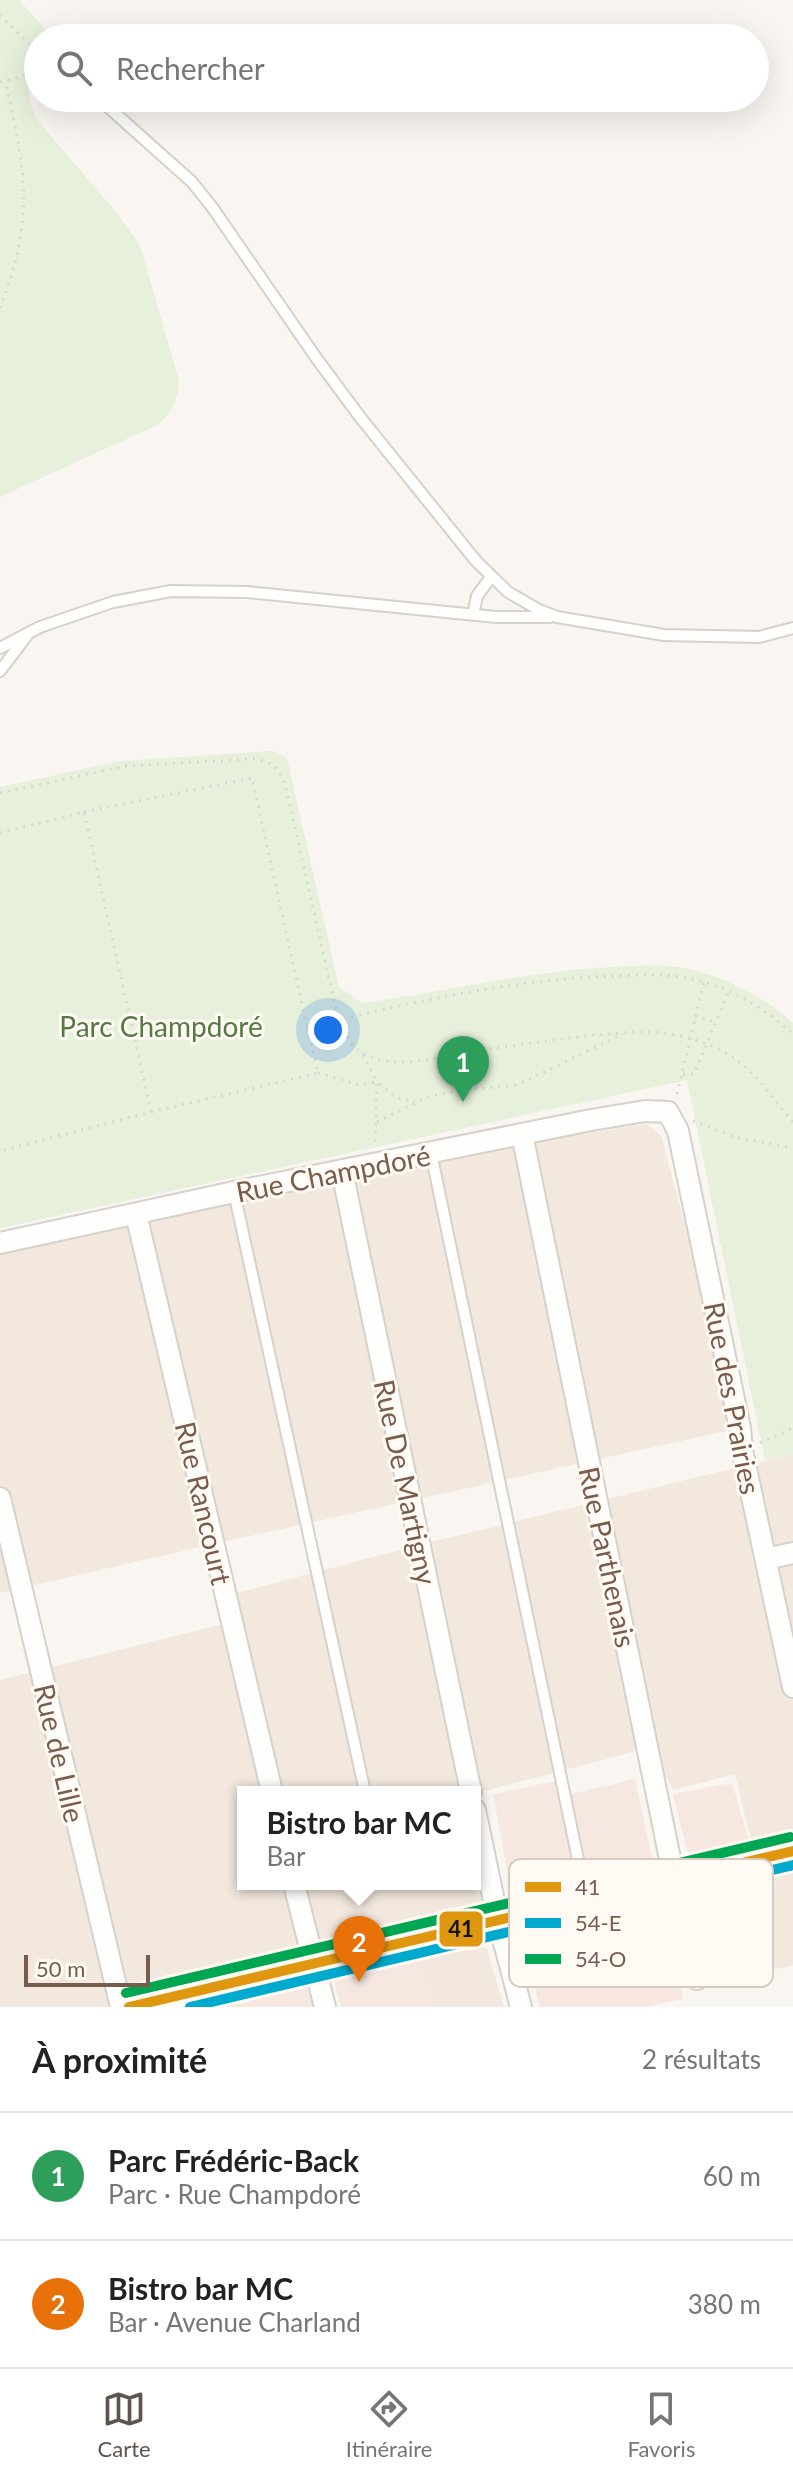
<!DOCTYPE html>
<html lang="fr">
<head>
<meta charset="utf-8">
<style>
  body { margin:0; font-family:Lato,sans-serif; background:#f2f2f2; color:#222 }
  .scale { position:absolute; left:24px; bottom:20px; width:126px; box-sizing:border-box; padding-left:8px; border:4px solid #7a5c4d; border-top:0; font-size:22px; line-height:28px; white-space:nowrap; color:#7a5c4d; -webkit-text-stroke:6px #fffaf3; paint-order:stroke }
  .you { position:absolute; left:328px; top:1030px; width:28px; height:28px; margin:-20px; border:6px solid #fff; border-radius:50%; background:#1a73e8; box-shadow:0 0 0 12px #1a73e833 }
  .badge { display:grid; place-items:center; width:52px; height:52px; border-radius:50%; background:#5d544f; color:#fff; font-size:26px; font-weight:700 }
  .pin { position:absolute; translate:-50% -66px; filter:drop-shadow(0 2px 4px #0008) }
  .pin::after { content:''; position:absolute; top:42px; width:28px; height:24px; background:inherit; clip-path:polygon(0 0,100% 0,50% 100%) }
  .popup { position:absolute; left:237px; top:1786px; width:244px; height:104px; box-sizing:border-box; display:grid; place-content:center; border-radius:0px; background:#fff; filter:drop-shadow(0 2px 6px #0005); font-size:26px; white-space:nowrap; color:#767676 }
  .popup b { font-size:30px; color:#222 }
  .popup::after { content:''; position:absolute; left:50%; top:100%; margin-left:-16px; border:16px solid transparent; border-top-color:#fff }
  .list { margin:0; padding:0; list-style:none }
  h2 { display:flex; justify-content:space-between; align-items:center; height:104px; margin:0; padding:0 32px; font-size:34px }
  h2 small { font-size:26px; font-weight:400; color:#767676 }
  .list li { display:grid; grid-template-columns:52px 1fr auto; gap:24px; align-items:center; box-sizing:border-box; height:128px; padding:0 32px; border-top:2px solid #e0e0e0 }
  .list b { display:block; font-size:30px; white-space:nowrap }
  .list p { margin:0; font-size:26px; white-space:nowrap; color:#767676 }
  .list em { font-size:26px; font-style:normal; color:#767676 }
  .icon { flex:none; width:44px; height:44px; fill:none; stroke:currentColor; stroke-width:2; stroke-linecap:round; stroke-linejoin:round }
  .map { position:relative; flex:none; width:793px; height:2007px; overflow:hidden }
  .search { position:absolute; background:#fff; box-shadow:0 8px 32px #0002; left:24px; right:24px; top:24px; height:88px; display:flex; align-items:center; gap:20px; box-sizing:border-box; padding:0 28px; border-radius:44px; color:#767676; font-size:30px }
  .sheet { height:360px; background:#fff }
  nav { display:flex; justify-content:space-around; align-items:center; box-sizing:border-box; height:112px; border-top:2px solid #e0e0e0; background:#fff; font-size:22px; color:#767676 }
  nav a { display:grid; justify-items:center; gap:4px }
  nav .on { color:#5d544f }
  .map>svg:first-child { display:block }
  .residential { fill:#f2e8de; fill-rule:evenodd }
  .commercial { fill:#f6e8e1 }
  .green { fill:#e7f0db }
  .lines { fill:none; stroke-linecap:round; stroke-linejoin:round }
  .lane-casing { stroke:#d7d1cb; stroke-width:14 }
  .street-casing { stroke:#d7d1cb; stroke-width:24 }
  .secondary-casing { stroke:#d9d2cb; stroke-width:32 }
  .path { stroke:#dcd5d0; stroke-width:3; stroke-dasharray:2 6; stroke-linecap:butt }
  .lane { stroke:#fefefd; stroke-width:10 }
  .street { stroke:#fefefd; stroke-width:20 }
  .secondary { stroke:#fefefd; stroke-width:28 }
  .bus-1-casing { stroke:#fffaf3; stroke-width:16 }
  .bus-2-casing { stroke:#fffaf3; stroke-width:16 }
  .bus-3-casing { stroke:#fffaf3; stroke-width:16 }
  .bus-1 { stroke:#de970f; stroke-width:10 }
  .bus-2 { stroke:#00a9ce; stroke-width:10 }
  .bus-3 { stroke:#00a651; stroke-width:10 }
  .labels { text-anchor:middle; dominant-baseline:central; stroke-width:6; stroke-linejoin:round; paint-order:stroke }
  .park-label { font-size:28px; fill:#537a41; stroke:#fffaf3 }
  .street-label { font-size:28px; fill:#7a5c4d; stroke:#fffaf3 }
  .key { fill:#fffaf3; stroke:#d7cbc1; stroke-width:2 }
  .key-label { font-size:22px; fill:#7a5c4d }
  .line-badge { stroke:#fffaf3; stroke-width:3 }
  .pale-badge-label { font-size:22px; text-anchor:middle; font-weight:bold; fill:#111 }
</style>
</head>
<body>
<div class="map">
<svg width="793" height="2007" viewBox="0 0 793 2007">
  <rect width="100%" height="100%" fill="#f9f5f0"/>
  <!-- residential -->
  <path class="residential" d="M647,1124L661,1136L740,1428L213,1544L0,1593V1237L373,1165Z
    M793,1454V1830L751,1840L735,1774L673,1790L651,1747L481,1792L482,1905L423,1935L129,2007H0V1680L239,1620L226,1596L419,1545ZM243,1792H475V1884H243Z
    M793,1868V1965L716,1983L699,1899L700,1893L704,1889Z
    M477,1943L487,1949L504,2007H433L420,1957Z"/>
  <!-- commercial -->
  <path class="commercial" d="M635,1779L652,1859L649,1865L586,1880L568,1795Z
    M556,1781L577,1880L523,1895L514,1893L510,1886L493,1794Z
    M732,1783L749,1842L697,1854L689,1853L686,1846L673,1794Z
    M655,1901L660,1903L664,1910L683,1999L644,2007H540L523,1938L528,1933Z
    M420,1957L433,2007H341L335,1985L339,1977Z
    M305,1981L313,2007H203Z"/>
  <!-- green -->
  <path class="green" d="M0,0H19L53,38H38V77C22,86 31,108 38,121L116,212L140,245L179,381C178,400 172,413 157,425L0,497Z
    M273,751L287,758L339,987L362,1003C445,992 527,971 611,967C633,966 657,964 678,967C720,974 762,995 793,1023V1454L765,1460L687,1080L0,1228V787L121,761Z"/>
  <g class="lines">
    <!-- lane casing -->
    <g class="lane-casing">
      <path id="lane" d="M98,98L192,182L212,207L317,359L360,417L476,561L508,592L539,610L557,617L664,635L759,637L793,628
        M473,615L477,596L491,577
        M0,648L40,627L113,602L171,591L247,592L496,617H550
        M0,671L28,634
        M431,1153L586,1898
        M234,1192L365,1792"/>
    </g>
    <!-- street casing -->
    <g class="street-casing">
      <path id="street" d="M522,1134L669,1854L697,1979
        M342,1171L471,1792
        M136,1214L272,1792
        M0,1243L234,1192L591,1120L645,1111L668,1112L678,1131L740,1428L742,1450L793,1687
        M0,1498L121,2007
        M766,1559L793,1553
        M475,1810L498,1920L521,2007
        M294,1884L325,2007"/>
    </g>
    <!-- secondary casing -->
    <g class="secondary-casing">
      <path id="secondary" d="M129,2007L793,1851"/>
    </g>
    <!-- path -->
    <path class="path" d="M0,15L38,53
      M0,82L28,75L38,69
      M0,308C35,219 26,171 5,81
      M0,793L125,766L251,759C270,760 278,766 285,784L335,1005C341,1021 346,1042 361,1052C391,1072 436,1057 468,1052C511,1046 553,1040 595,1035C623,1033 652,1029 680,1036C743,1051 754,1076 793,1122
      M84,812L252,778L307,1027C408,1004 509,979 613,976C643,975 675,973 704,982C737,992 768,1011 793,1034
      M0,833L84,812L151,1112L0,1151
      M695,1016L714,1022
      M363,1055L377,1082L375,1144
      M318,1073L359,1085L377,1082L397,1098L415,1101
      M683,1074H694L729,991
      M677,1094L704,982
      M151,1112L318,1073L307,1027
      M693,1121L738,1138L793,1148
      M377,1122L425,1098L436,1095L463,1090L517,1085L623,1034
      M760,1443L793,1428"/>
    <!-- lane -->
    <use href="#lane" class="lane"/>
    <!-- street -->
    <use href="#street" class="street"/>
    <!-- secondary -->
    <use href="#secondary" class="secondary"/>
    <!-- bus-1 casing -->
    <g class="bus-1-casing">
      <path id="bus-1" d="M129,2007L793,1851"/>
    </g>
    <!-- bus-2 casing -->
    <g class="bus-2-casing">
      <path id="bus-2" d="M190,2007L793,1865"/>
    </g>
    <!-- bus-3 casing -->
    <g class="bus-3-casing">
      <path id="bus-3" d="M126,1993L790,1837"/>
    </g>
    <!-- bus-1 -->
    <use href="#bus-1" class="bus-1"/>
    <!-- bus-2 -->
    <use href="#bus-2" class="bus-2"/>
    <!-- bus-3 -->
    <use href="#bus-3" class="bus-3"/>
  </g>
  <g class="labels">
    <!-- park labels -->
    <g class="park-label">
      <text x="161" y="1026">Parc Champdoré</text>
    </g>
    <!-- street labels -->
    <g class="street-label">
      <text transform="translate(333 1173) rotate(-11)">Rue Champdoré</text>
      <text transform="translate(733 1398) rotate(79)">Rue des Prairies</text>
      <text transform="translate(406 1482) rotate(78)">Rue De Martigny</text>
      <text transform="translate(204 1503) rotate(77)">Rue Rancourt</text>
      <text transform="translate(608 1557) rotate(78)">Rue Parthenais</text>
      <text transform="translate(60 1753) rotate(77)">Rue de Lille</text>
    </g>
  </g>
  <!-- legend -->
  <rect x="509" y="1859" width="264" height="128" rx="12" class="key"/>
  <rect x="525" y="1882" width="36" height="10" fill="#de970f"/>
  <rect x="525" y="1918" width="36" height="10" fill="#00a9ce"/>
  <rect x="525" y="1954" width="36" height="10" fill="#00a651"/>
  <g class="key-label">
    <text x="575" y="1895">41</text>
    <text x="575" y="1931">54-E</text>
    <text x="575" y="1967">54-O</text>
  </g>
  <rect class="line-badge" x="438" y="1910" width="46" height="38" rx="8" fill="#de970f"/>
  <g class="pale-badge-label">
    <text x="461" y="1937">41</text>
  </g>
</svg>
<div class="scale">50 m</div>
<div class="you"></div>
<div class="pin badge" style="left:463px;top:1102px;background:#2e9e5b">1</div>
<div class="pin badge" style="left:359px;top:1982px;background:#e8710a">2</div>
<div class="popup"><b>Bistro bar MC</b>Bar</div>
<div class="search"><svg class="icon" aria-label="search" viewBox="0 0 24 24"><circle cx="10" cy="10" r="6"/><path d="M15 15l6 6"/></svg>Rechercher</div>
</div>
<section class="sheet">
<h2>À proximité<small>2 résultats</small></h2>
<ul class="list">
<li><span class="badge" style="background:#2e9e5b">1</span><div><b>Parc Frédéric-Back</b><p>Parc · Rue Champdoré</p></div><em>60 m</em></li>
<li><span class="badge" style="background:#e8710a">2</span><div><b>Bistro bar MC</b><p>Bar · Avenue Charland</p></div><em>380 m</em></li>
</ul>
</section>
<nav>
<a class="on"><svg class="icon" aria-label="map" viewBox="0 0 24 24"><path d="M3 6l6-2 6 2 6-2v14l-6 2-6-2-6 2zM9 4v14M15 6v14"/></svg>Carte</a>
<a><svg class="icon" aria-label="directions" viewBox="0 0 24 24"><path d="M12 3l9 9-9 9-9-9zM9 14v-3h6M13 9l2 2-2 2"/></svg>Itinéraire</a>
<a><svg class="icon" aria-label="saved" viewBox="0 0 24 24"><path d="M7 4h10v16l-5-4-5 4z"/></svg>Favoris</a>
</nav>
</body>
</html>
